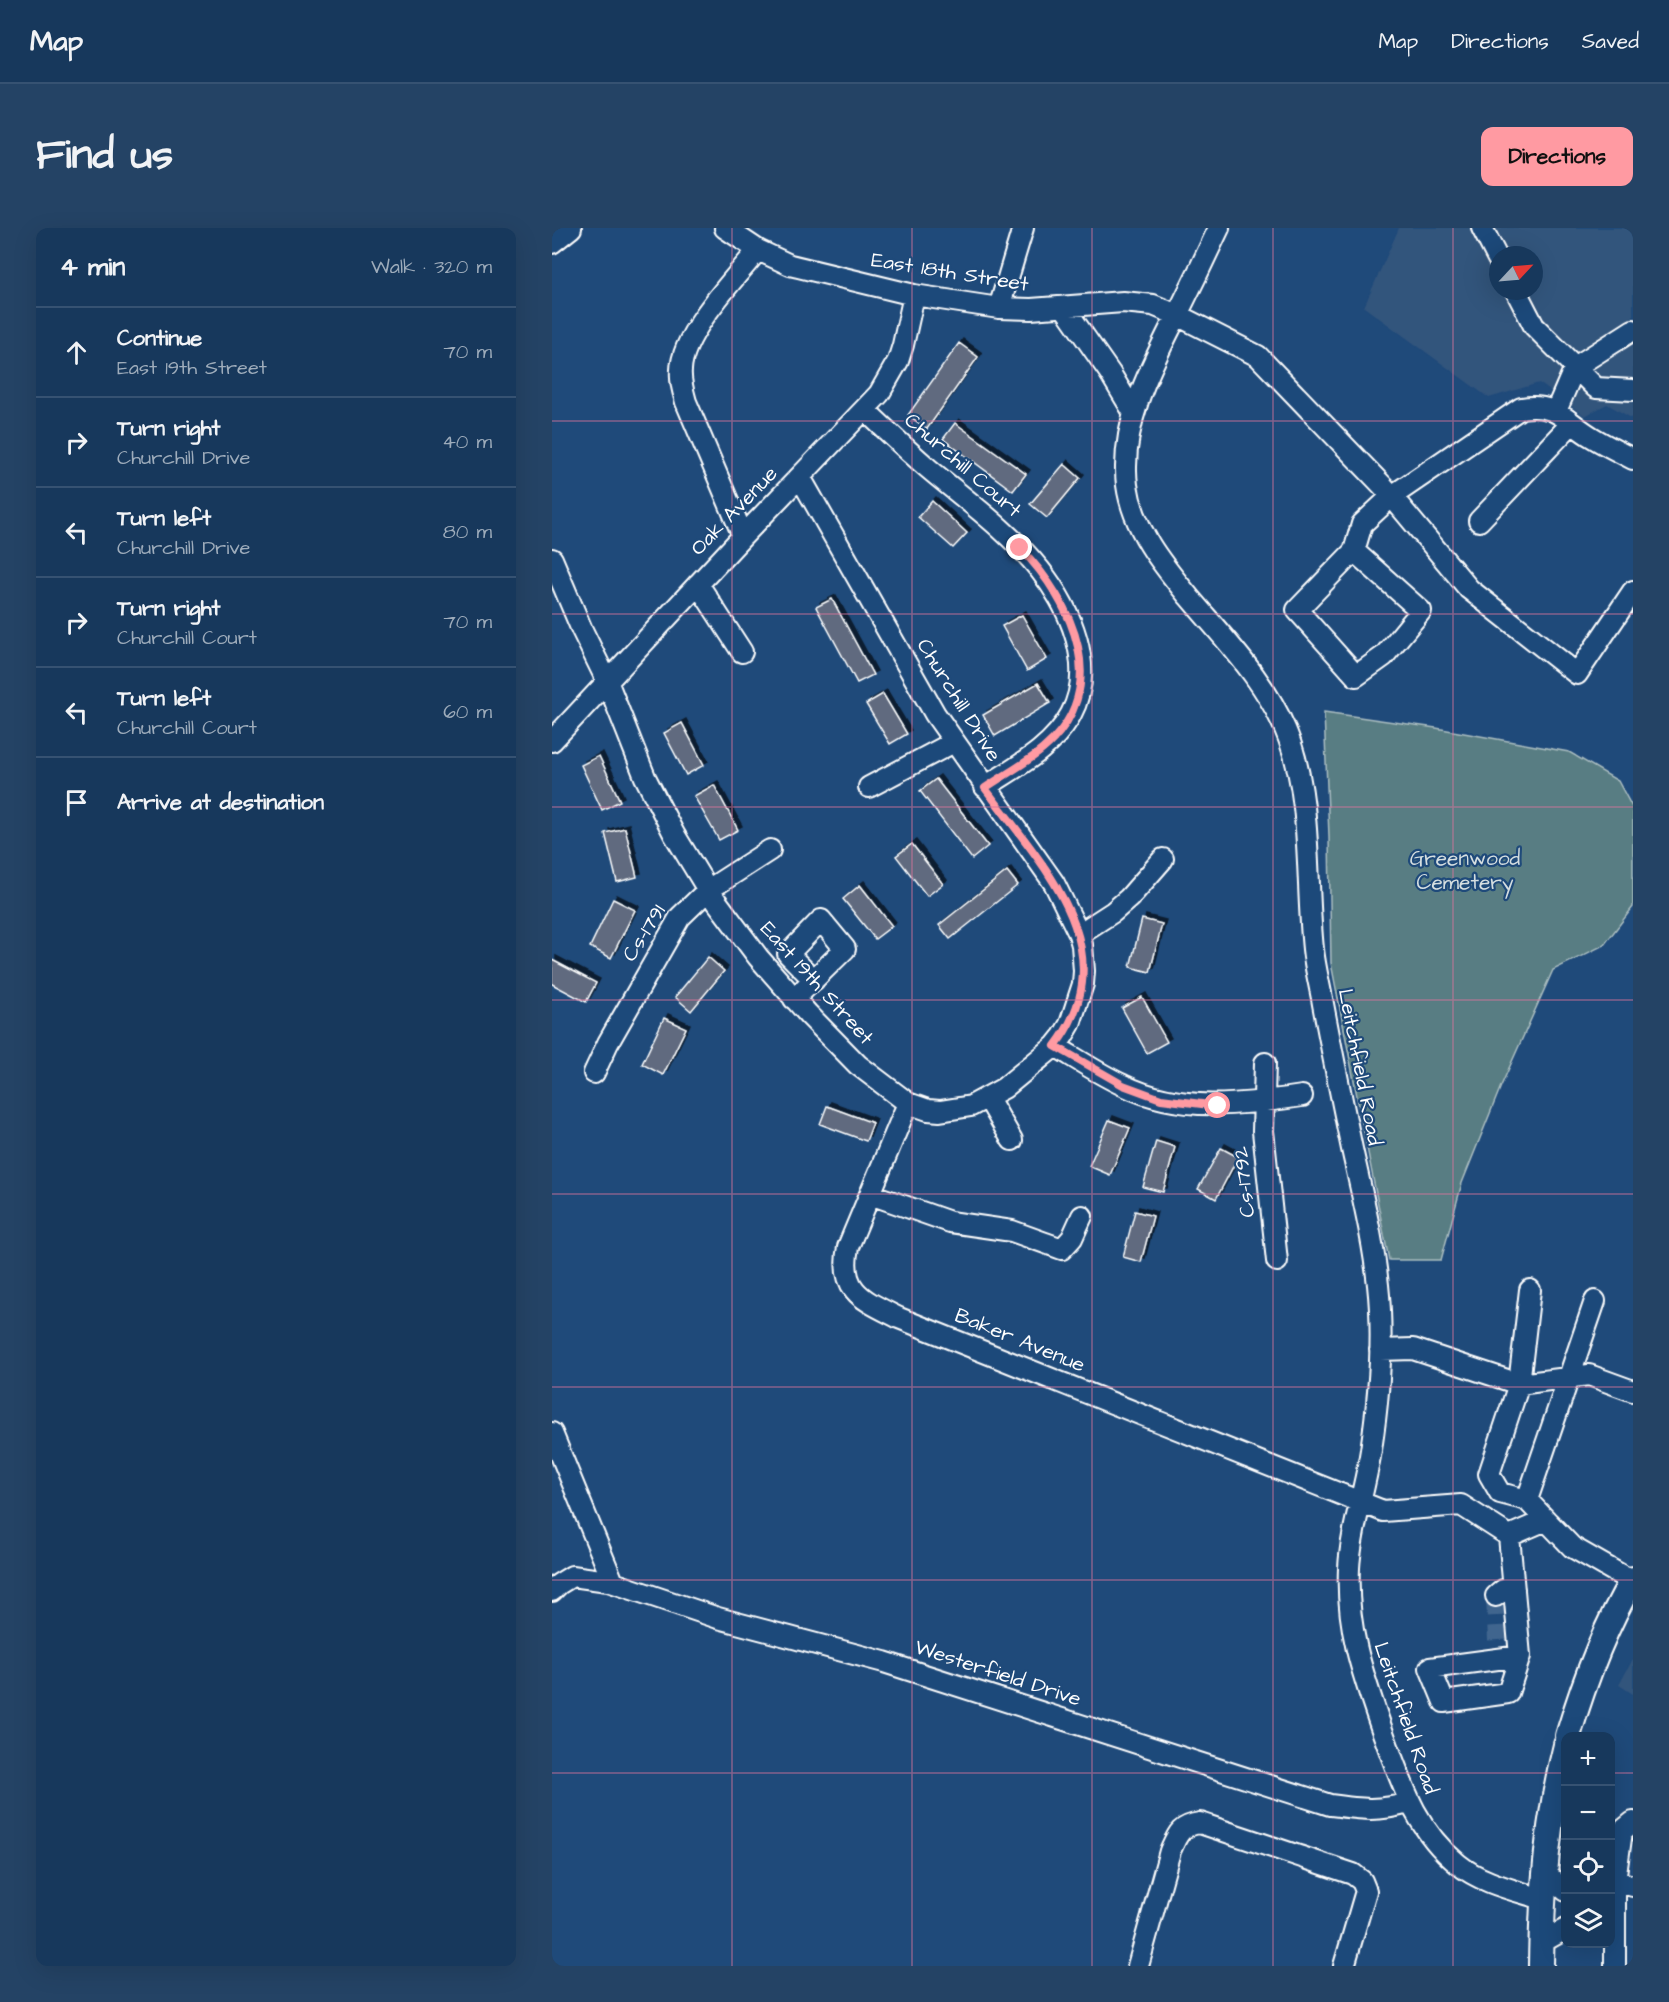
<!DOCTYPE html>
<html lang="en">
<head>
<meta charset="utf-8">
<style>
  body { margin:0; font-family:"Architects Daughter",sans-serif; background:#244365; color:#f1f3f6 }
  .controls { position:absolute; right:18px; bottom:18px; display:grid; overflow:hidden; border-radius:12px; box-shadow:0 6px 24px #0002 }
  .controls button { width:54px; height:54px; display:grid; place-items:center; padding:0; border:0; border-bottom:2px solid #365272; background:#17385c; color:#f1f3f6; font:30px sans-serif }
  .compass { position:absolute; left:937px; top:18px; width:54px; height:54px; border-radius:50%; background:#17385c; box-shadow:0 6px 24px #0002; rotate:64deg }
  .stop { position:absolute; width:18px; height:18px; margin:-14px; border:4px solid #ff9aa2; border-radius:50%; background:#fff }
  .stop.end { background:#ff9aa2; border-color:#fff; box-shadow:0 2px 6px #0008 }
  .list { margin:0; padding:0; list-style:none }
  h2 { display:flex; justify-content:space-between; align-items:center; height:78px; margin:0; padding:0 24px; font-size:26px }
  h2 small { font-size:20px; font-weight:400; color:#9eacbb }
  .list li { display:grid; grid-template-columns:39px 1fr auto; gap:18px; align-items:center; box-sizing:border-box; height:90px; padding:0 24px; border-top:2px solid #365272 }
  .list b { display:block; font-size:22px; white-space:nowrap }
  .list p { margin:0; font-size:20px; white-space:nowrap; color:#9eacbb }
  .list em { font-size:20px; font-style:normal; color:#9eacbb }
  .icon { flex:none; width:33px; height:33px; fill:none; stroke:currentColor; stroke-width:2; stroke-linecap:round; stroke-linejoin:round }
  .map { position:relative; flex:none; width:1081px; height:1738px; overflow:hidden; border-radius:12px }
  header { display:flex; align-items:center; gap:36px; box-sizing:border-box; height:84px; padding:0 30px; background:#17385c; border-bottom:2px solid #365272 }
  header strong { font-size:28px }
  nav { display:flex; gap:33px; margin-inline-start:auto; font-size:21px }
  .intro { display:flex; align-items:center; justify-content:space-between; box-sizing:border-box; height:144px; padding:0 36px }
  h1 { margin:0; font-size:42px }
  .button { padding:15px 27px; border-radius:12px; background:#ff9aa2; color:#111; font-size:21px; font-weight:700 }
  main { display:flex; gap:36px; padding:0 36px }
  aside { flex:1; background:#17385c; border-radius:12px; box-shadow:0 6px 24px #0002 }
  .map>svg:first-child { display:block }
  .built { fill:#32547c; fill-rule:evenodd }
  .green { fill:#587d83; stroke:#acbec1; stroke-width:1.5 }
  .building { fill:#606b7f; stroke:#fff; stroke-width:1.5; filter:url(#shadow) }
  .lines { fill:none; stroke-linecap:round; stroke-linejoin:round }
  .minor-tunnel { stroke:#41658e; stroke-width:20; stroke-dasharray:20 10; stroke-linecap:butt }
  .minor-casing { stroke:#fff; stroke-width:24 }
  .major-casing { stroke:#fff; stroke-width:28 }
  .minor { stroke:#1f4a7a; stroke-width:20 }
  .major { stroke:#1f4a7a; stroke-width:24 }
  .route { stroke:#ff9aa2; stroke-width:8 }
  .grid { fill:none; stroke:#da749d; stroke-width:1.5; stroke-opacity:0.55 }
  .labels { text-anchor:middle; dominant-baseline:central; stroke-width:4.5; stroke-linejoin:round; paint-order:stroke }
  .street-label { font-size:21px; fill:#fff; stroke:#1f4a7a }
  .park-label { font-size:21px; fill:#d5dee0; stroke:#1f4a7a }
</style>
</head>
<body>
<header>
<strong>Map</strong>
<nav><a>Map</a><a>Directions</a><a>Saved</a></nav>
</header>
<div class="intro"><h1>Find us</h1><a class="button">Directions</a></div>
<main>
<aside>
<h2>4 min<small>Walk · 320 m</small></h2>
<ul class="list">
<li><svg class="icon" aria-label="ahead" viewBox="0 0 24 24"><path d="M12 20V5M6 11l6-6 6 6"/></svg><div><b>Continue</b><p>East 19th Street</p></div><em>70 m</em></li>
<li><svg class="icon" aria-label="right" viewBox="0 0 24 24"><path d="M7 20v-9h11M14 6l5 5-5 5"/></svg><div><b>Turn right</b><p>Churchill Drive</p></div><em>40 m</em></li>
<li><svg class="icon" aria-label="left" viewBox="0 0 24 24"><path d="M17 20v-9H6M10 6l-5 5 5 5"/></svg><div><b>Turn left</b><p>Churchill Drive</p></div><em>80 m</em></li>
<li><svg class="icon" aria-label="right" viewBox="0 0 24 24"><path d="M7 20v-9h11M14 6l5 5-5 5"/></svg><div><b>Turn right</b><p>Churchill Court</p></div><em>70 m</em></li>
<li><svg class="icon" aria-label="left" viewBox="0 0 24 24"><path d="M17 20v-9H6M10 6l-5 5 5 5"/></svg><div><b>Turn left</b><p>Churchill Court</p></div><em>60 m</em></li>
<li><svg class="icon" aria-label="arrive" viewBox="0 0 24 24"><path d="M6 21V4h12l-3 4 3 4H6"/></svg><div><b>Arrive at destination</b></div></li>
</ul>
</aside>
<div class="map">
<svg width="1081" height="1738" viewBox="0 0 1081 1738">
  <defs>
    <filter id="shadow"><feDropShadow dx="4" dy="-4" stdDeviation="0" flood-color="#0009"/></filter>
  </defs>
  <rect width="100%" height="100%" fill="#1f4a7a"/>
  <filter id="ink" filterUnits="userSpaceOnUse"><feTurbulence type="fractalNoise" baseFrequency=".0167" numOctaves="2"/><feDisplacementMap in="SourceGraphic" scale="12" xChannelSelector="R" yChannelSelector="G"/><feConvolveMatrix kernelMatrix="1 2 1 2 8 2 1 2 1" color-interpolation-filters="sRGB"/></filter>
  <g filter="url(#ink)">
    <!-- built -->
    <path class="built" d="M847,0H1081V191L1055,176L1033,188L987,155L937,170L812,79ZM946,27H982V63H946Z
      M1081,1431V1466L1067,1457Z"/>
    <!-- green -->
    <path class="green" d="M772,484L884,500L1017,524L1066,553L1081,581V679L1052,717L1001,742L949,858L910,955L889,1032H837L779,735L777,608Z"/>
    <!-- building -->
    <path class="building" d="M407,115L426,129L375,201L356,187Z
      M403,195L474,246L461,263L391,211Z
      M512,236L528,250L495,290L478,276Z
      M380,273L415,305L401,320L366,289Z
      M280,371L321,447L305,455L264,379Z
      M470,387L495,431L475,443L450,398Z
      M486,455L498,475L443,508L431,487Z
      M331,466L355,506L338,516L314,476Z
      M130,495L152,537L134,547L112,505Z
      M47,528L68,573L50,582L29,537Z
      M384,551L436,618L420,631L368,563Z
      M162,557L186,602L167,612L142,568Z
      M73,600L85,649L65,654L53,605Z
      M360,616L391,656L375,668L344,628Z
      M455,643L466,657L398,711L387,697Z
      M308,657L340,698L323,711L291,671Z
      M61,671L83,682L59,730L38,719Z
      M590,691L610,696L598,744L578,739Z
      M156,729L172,743L139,783L123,769Z
      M0,732L44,755L34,774L0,756Z
      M590,769L615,814L595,825L570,780Z
      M112,790L134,800L111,847L90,836Z
      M275,878L321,895L314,913L268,896Z
      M557,892L578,900L558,947L537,938Z
      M604,913L623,919L611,964L591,959Z
      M669,920L686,929L664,971L646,961Z
      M583,983L601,988L589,1034L571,1029Z"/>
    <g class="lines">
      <!-- minor-tunnel -->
      <path class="minor-tunnel" d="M944,1368L946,1412"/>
      <!-- minor casing -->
      <g class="minor-casing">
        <path id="minor" d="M173,0L206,22L238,37L362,67L447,80L479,81L571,74L601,77L625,87L706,128L831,258L917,361L1025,446L1081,363
          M667,0C653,30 638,61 623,91C597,142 568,198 575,257C581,301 610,336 637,369C674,413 717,456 737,511C760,573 754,655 761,721C763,740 768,758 771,776C780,824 790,873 800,921C810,966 821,1011 826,1057C832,1111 827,1169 819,1222C813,1262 799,1301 797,1340C794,1400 811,1447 830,1502C849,1553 862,1600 906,1636C929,1655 962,1662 990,1671
          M930,0L946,31
          M0,15L19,0
          M964,63L982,98L1044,160L1081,162
          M512,79L558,145L582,185
          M447,80L471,0
          M313,182C334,202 355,222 377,241C415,273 457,303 488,342C519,381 544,439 519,486C501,520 464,539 433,559
          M1004,183L1023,139L1081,102
          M927,293L1020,195
          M191,308L134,174C131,163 128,153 129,142C130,105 183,50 206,22
          M802,323L869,383L832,428L804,448L745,382L802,323L810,296L840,268L969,180C1004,174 1013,193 1040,209C1053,217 1067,224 1081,231
          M0,331L30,402L55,453L93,549L122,606L156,662L206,729L256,786L306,837L356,875L376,882L388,883L419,878L452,860L503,818L511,808L518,796L531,756L532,743L530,717L527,706L502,655L383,486L248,249
          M146,356L190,424
          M0,513L191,308L327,166L346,133L351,117L362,67
          M317,559L402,514
          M527,706L561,684L577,670L611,631
          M242,771L293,721L269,692L236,726L262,752
          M503,818C525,831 547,846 571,857C628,885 690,877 750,868
          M713,835L711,903L725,1033
          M42,845L56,815L128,689L156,662L218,622
          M436,870L460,912
          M356,875L296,1019C287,1064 312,1072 347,1090L831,1283L909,1277L957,1308L994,1292L1020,1319L1081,1354
          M318,966L398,994L460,1003L510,1021L520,1010L530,988
          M978,1062L967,1156L1037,1147L1081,1163
          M828,1122L861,1121L967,1156L937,1246L948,1265L975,1272L994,1292
          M0,1205L61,1354
          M975,1272L1043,1073
          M957,1308L968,1428L956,1465L892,1474L878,1440L968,1428
          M0,1363L7,1356L20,1348L56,1353L166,1390L332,1434L778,1577C807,1581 827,1584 856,1575
          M944,1368L951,1362L962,1361
          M1081,1594L1070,1603L1063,1653L1081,1658
          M993,1645L1014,1663
          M990,1714L1014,1701
          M586,1738L618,1623C626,1605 628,1598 648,1595L801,1646L810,1653L814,1663L792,1738
          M1063,1738V1653"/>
      </g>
      <!-- major casing -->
      <g class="major-casing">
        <path id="major" d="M1016,1508C1032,1454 1052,1400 1081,1351
          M989,1738C990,1663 995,1590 1014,1517"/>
      </g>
      <!-- minor -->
      <use href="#minor" class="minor"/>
      <!-- major -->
      <use href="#major" class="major"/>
    </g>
  </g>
  <g class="lines" filter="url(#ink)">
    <!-- route -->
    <path class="route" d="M468,320C522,375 561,462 491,521C473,536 452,547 433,560C489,636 576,722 503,818L571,857L609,871L666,878"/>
  </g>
  <!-- grid -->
  <path class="grid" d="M180,0V1738M360,0V1738M540,0V1738M721,0V1738M901,0V1738M0,193H1081M0,386H1081M0,579H1081M0,772H1081M0,966H1081M0,1159H1081M0,1352H1081M0,1545H1014M1058,1545H1081"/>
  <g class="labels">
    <!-- street labels -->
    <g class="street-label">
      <text transform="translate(398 44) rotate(9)">East 18th Street</text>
      <text transform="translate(411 237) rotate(41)">Churchill Court</text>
      <text transform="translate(182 283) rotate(-46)">Oak Avenue</text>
      <text transform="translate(407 472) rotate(58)">Churchill Drive</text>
      <text transform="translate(92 705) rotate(-58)">Cs-1791</text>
      <text transform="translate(265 755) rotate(48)">East 19th Street</text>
      <text transform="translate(808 839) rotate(79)">Leitchfield Road</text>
      <text transform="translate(692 954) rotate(-96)">Cs-1792</text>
      <text transform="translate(468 1112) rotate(22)">Baker Avenue</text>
      <text transform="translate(446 1445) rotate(18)">Westerfield Drive</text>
      <text transform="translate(854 1490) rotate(71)">Leitchfield Road</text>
    </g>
    <!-- park labels -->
    <g class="park-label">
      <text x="913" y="630">Greenwood<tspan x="913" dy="24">Cemetery</tspan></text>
    </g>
  </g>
</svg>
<div class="controls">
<button>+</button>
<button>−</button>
<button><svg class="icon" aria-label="locate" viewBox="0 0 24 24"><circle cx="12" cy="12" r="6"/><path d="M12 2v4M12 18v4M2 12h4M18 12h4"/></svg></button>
<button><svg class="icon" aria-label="layers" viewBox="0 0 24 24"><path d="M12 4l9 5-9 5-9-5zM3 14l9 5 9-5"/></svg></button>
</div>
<svg class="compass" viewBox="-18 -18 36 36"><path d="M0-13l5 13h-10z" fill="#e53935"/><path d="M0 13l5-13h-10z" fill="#9eacbb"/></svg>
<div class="stop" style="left:666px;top:878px"></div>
<div class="stop end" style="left:468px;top:320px"></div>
</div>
</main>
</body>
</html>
